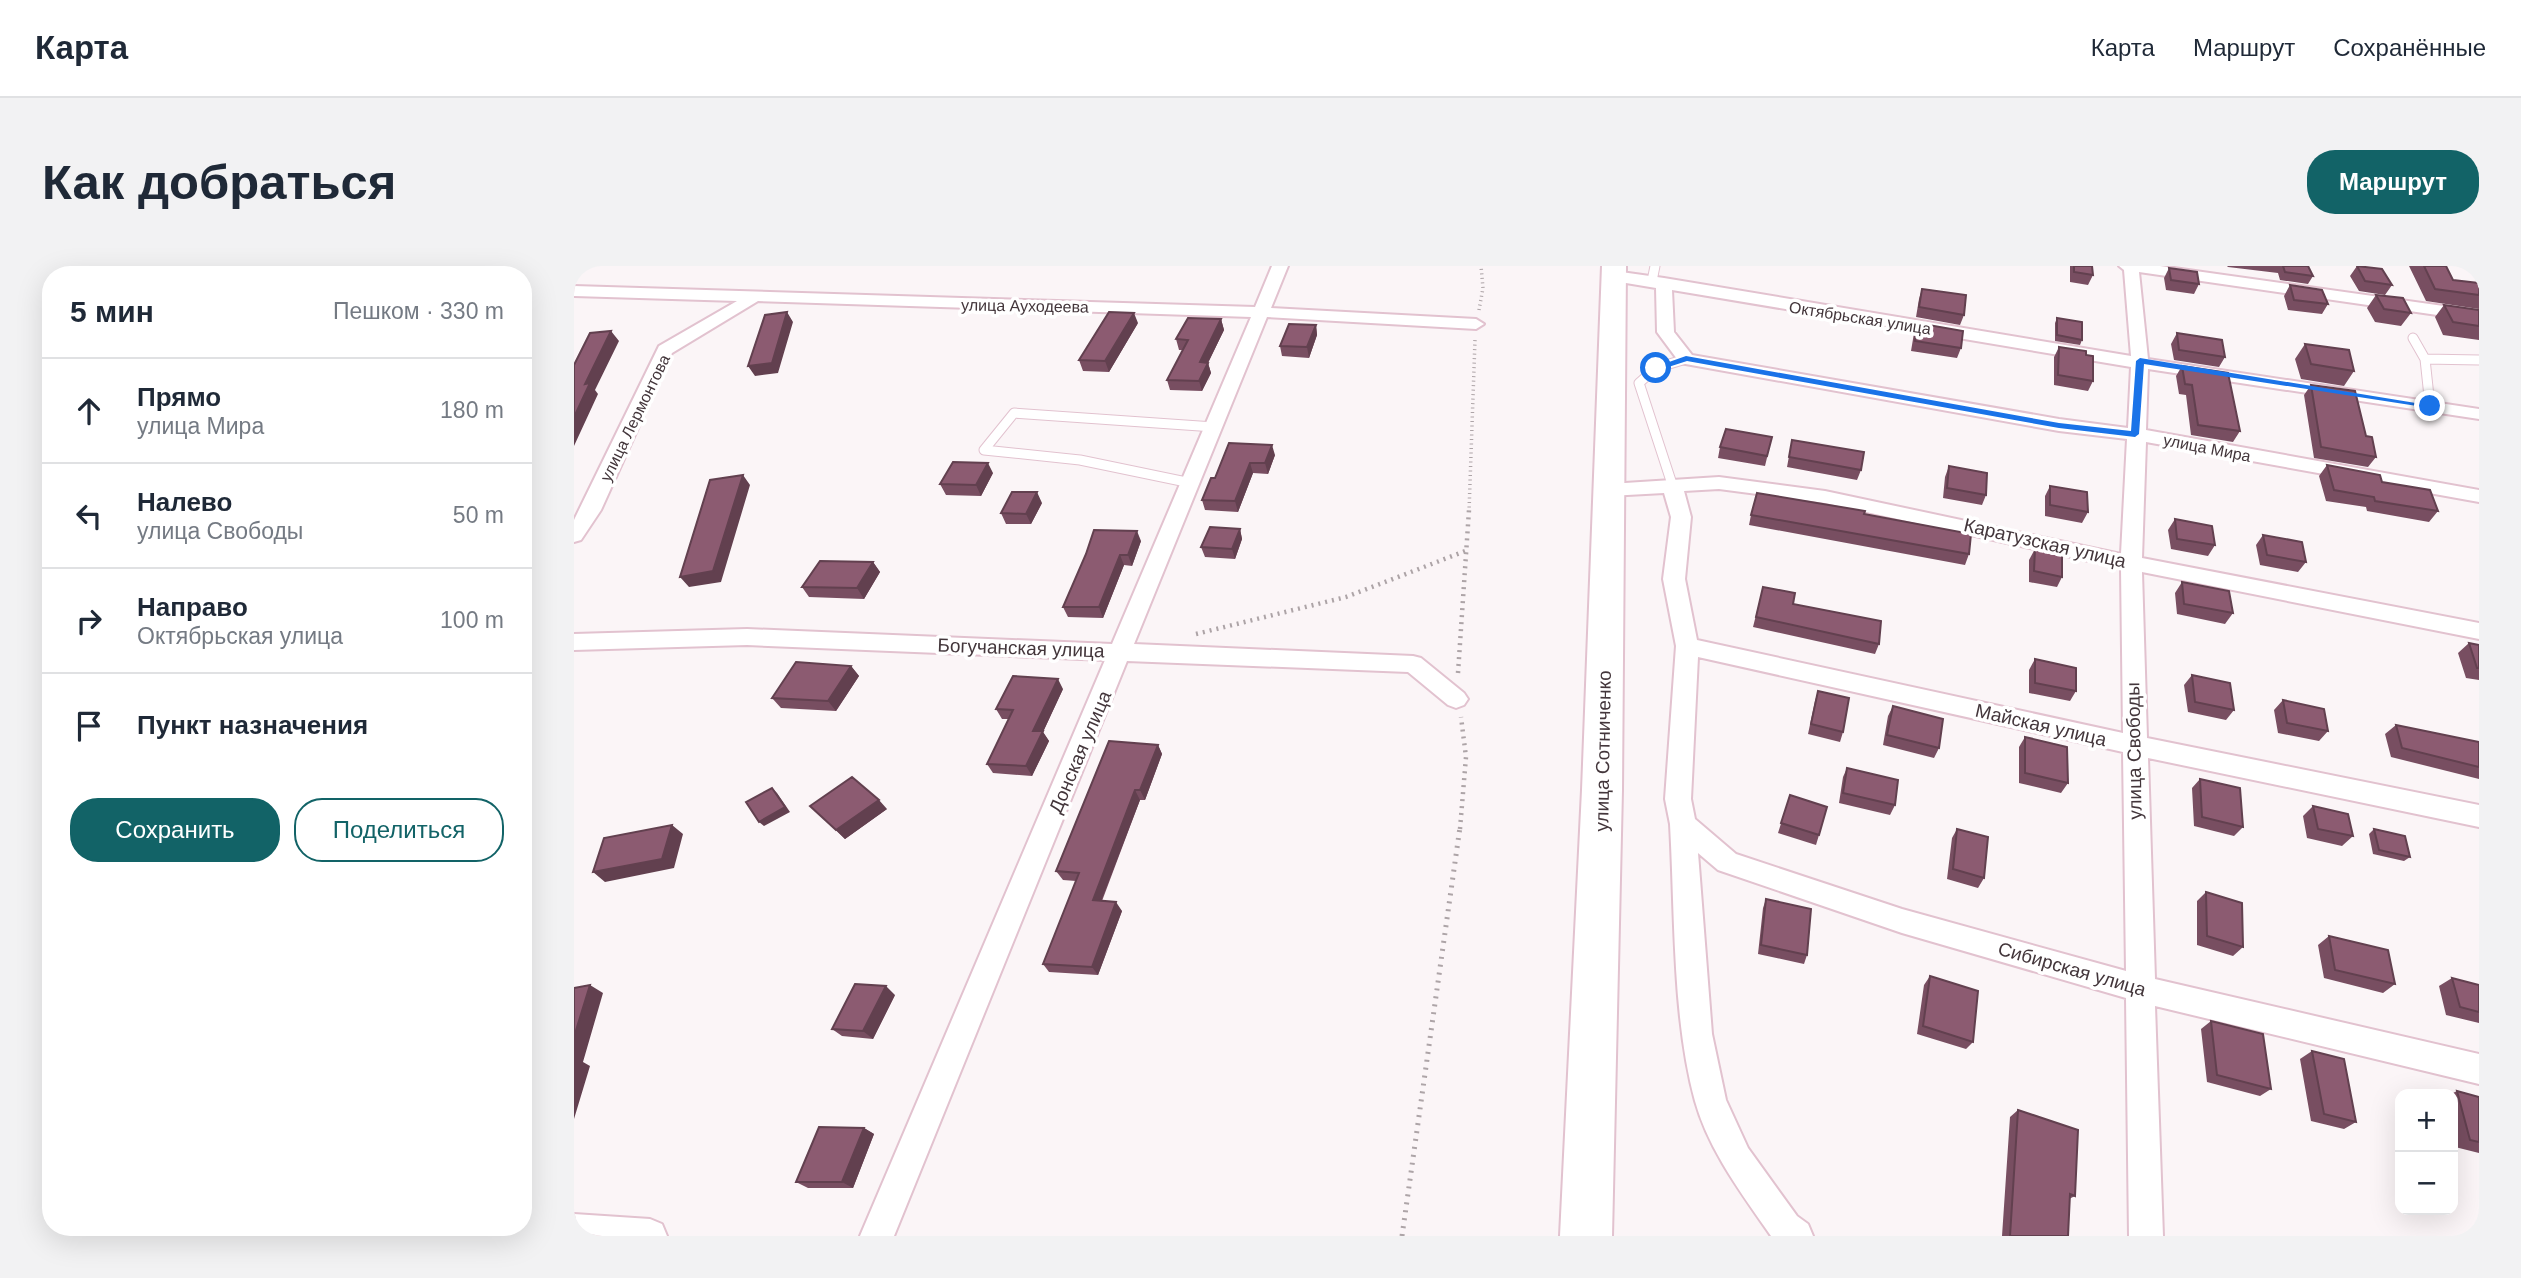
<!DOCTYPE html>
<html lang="ru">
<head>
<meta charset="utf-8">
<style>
  body { margin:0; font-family:Helvetica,sans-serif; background:#f2f2f3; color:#1f2937 }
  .controls { position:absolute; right:21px; bottom:21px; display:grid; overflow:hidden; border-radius:14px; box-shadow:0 7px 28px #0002 }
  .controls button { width:63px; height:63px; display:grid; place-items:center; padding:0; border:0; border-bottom:2px solid #e0e1e3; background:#fff; color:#1f2937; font:35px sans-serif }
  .stop { position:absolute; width:21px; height:21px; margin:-16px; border:5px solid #1a73e8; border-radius:50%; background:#fff }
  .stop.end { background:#1a73e8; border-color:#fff; box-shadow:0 2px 7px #0008 }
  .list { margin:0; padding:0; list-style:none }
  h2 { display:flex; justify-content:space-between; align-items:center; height:91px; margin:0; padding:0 28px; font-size:30px }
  h2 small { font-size:23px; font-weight:400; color:#747a83 }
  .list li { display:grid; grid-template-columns:46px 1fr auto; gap:21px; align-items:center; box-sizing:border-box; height:105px; padding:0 28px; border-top:2px solid #e0e1e3 }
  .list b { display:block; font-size:26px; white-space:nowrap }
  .list p { margin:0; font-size:23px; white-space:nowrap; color:#747a83 }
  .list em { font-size:23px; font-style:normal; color:#747a83 }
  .actions { display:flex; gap:14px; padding:21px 28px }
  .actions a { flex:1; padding:16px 0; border:2px solid #126367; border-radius:28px; text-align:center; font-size:24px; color:#126367 }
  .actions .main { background:#126367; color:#fff }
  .icon { flex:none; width:38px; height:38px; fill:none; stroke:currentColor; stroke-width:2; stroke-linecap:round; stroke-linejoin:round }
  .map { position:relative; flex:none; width:1905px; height:970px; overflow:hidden; border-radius:28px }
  header { display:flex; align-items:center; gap:42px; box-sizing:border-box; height:98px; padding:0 35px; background:#fff; border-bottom:2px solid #e0e1e3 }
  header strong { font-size:33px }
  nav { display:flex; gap:38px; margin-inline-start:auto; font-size:24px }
  .intro { display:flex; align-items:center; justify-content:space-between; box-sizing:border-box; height:168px; padding:0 42px }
  h1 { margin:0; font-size:49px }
  .button { padding:18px 32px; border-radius:28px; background:#126367; color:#fff; font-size:24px; font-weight:700 }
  main { display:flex; gap:42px; padding:0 42px }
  aside { flex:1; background:#fff; border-radius:28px; box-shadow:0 7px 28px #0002 }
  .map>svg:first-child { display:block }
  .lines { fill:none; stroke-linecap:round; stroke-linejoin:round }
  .service-casing { stroke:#e2c2cf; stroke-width:11 }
  .minor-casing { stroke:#e2c2cf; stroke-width:4 }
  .primary-casing { stroke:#e2c2cf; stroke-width:4 }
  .path-far2 { stroke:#ada4a7; stroke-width:3.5; stroke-dasharray:1 3.5; stroke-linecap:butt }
  .path-far1 { stroke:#ada4a7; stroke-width:4.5; stroke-dasharray:2 5; stroke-linecap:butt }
  .path { stroke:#ada4a7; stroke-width:5; stroke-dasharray:2 6; stroke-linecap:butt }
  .service { stroke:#fff; stroke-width:9 }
  .minor { fill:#fff; fill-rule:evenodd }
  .primary { fill:#fff; fill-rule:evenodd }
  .wall { fill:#784e61 }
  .shaded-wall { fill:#62404f }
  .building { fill:#8c5b71; stroke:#62404f; stroke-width:2 }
  .route { fill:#1a73e8 }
  .labels { text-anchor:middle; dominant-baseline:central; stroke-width:7; stroke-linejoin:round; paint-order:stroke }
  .far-street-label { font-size:16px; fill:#43363b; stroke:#fff }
  .street-label { font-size:19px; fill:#43363b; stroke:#fff }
</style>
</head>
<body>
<header>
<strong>Карта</strong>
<nav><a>Карта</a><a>Маршрут</a><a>Сохранённые</a></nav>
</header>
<div class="intro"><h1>Как добраться</h1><a class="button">Маршрут</a></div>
<main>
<aside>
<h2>5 мин<small>Пешком · 330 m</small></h2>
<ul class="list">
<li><svg class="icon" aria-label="ahead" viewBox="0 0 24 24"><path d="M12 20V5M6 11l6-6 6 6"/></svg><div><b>Прямо</b><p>улица Мира</p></div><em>180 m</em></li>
<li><svg class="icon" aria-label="left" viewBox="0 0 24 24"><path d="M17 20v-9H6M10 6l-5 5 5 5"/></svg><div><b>Налево</b><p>улица Свободы</p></div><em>50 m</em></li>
<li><svg class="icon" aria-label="right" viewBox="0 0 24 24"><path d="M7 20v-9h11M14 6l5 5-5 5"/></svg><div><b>Направо</b><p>Октябрьская улица</p></div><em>100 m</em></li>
<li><svg class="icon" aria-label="arrive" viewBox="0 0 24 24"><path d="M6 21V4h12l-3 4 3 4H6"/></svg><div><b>Пункт назначения</b></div></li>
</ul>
<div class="actions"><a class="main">Сохранить</a><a>Поделиться</a></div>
</aside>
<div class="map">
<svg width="1905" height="970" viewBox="0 0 1905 970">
  <rect width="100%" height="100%" fill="#fbf5f7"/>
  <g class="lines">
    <!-- service casing -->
    <g class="service-casing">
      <path id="service" d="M1078,15L1081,0
        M1839,72L1851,93
        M1856,140L1851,93L1905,94
        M617,217L506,194L410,184L440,147L640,161
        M1098,218L1065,117L1082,102L1112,93"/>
    </g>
    <!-- minor casing -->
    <g class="minor-casing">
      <path id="minor" d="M698,0H714L697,42L902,53L910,58L902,63L693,51L560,378L839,390L847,392L890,427L894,433L890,439L882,442L874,439L834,406L553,395L320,970H286L531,394L173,379L0,384V368L173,363L538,378L677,51L184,35L98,87L27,244L7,274L0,276V254L85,80L163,35L0,30V20L681,41Z
        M1545,0H1586L1905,45V55L1565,6L1574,93L1905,143V153L1574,103L1572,164L1905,224V236L1572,176L1568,292L1905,357V373L1568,306L1573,472L1905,539V561L1574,492L1581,713L1905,788V818L1581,740L1589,970H1555L1552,732L1328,667L1144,604L1124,587L1138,768L1152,834L1174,882L1223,950L1234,958L1239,970H1197C1168,928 1135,885 1121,835C1098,751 1101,646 1096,558L1091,533L1102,380L1089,313L1097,251L1090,227L1035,230L1025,224L1035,218L1145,211L1251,225L1547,288L1553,173L1485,165L1106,97L1083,66L1082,22L1040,15L1032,10L1040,5L1090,12L1557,90L1550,4ZM1098,24L1557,101L1554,162L1485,153L1118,89L1100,66ZM1145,223L1251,237L1547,302L1549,467L1123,374L1111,313L1117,251L1110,225ZM1124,391L1549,486L1552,705L1328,643L1162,588L1121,553L1117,533Z
        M0,948L76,953L88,958L93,970H0Z"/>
    </g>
    <!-- primary casing -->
    <g class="primary-casing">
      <path id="primary" d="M1028,0H1052L1048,524L1038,970H986L1008,524Z"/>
    </g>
    <!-- path-far2 -->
    <path class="path-far2" d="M905,44L909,22L907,0
      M895,246L901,74"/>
    <!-- path-far1 -->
    <path class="path-far1" d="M622,368L772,331L894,284
      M884,407L895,244
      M886,563L892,491L887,451"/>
    <!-- path -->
    <path class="path" d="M828,970L886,561"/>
    <!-- service -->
    <use href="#service" class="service"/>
    <!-- minor -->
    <use href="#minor" class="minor"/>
    <!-- primary -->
    <use href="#primary" class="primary"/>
  </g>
  <!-- wall -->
  <path class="wall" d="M1496,0H1518L1519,9L1514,19L1496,16Z
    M1653,0H1734L1739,10L1734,18L1706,14L1704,7L1654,1Z
    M1783,0L1818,19L1811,29L1785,25L1776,10Z
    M1835,0H1872L1879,14L1905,17V43L1852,35Z
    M1595,2L1625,18L1620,28L1592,24L1590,12Z
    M1716,19L1754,38L1748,48L1714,44L1710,30Z
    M1348,23L1390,49L1386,59L1342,51L1345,33Z
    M1802,29L1837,47L1827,60L1801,56L1793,42Z
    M1870,39L1905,44V74L1869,69L1861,51Z
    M1483,52L1508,74L1506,79L1481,75V57Z
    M647,53L650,64L634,97L637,107L628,125L596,124L593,114L609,84H605L602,73Z
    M564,57L535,106L509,105L505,94Z
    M1343,57L1387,82L1383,92L1337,85L1340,67Z
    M742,59L743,69L735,92L708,90L706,80Z
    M1603,67L1651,91L1645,101L1600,94L1597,78Z
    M1731,78L1780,105L1770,120L1727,113L1721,93Z
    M1485,81L1519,115L1514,125L1480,119V91Z
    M1608,100L1666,165L1659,176L1617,169L1612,129L1605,128L1602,110Z
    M1737,119L1792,170L1802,191L1794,201L1740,192L1730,129Z
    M1198,171L1191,200L1144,192L1146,181Z
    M1218,174L1287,204L1283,214L1213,201Z
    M655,177L701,189L694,208L679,207L664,246L631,244L628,234L641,212Z
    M1753,199L1808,216L1864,245L1855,256L1793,245L1792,241L1752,235L1745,210Z
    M1375,200L1412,229L1408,239L1369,232L1371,211Z
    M419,207L407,230L372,229L366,218Z
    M1476,220L1514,246L1508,257L1471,250V230Z
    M468,237L457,258H432L427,247Z
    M1290,248L1395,288L1391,299L1175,259L1177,249Z
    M1601,253L1641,279L1634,290L1597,283L1594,264Z
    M666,263L668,273L661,293L631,291L627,281Z
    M1689,269L1732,296L1724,306L1686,299L1682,279Z
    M567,275L558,300L550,299L529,352L494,351L489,341L512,288Z
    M1461,283L1488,311L1483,321L1455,316V294Z
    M299,296L306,306L290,333L235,331L228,321Z
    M1608,316L1659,347L1651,358L1603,348L1601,327Z
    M1189,321L1219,338L1305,378L1301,388L1179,361Z
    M1895,377L1905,379V414L1892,412L1884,387Z
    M1461,393L1502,425L1496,435L1455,427V404Z
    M277,400L285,410L262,445L207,442L198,432Z
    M1618,409L1660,444L1652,454L1614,446L1610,419Z
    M489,423L469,466L475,475L458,510L419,507L413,498L435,453H428L422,443Z
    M1244,425L1269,466L1266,476L1234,468L1241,435Z
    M1709,434L1754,465L1745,475L1704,467L1700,444Z
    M1319,440L1365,482L1360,492L1309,479L1314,450Z
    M1822,459L1905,476V513L1817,491L1811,468Z
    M1451,471L1494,517L1487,527L1445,517V481Z
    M584,479L588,488L571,534H566L528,635L548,645L524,709L475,706L469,698L502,615L489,614L482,605Z
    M1273,502L1321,539L1316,549L1265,537L1269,511Z
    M1626,513L1669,561L1660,570L1620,560L1618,522Z
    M1216,529L1245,569L1242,579L1204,567Z
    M236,540L313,543L271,573Z
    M1739,540L1779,570L1768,580L1733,572L1729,550Z
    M1383,563L1410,612L1404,622L1373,613L1378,572Z
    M1800,563L1836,591L1830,595L1799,588L1795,568Z
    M1632,626L1669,681L1659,690L1623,679V635Z
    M1192,633L1233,689L1230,698L1184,688L1189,642Z
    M1755,670L1821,718L1809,727L1750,712L1744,679Z
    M1356,710L1399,776L1392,783L1343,768L1350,719Z
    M1878,712L1905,719V757L1872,749L1865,720Z
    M321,729L299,773L268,770L258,763Z
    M1637,755L1697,823L1686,830L1633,816L1627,763Z
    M1738,785L1782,856L1770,863L1737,855L1726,793Z
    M1883,825L1905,831V887L1881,881L1879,872V828H1877Z
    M1444,844L1501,930L1495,933L1494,970H1428L1436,851Z
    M290,862L300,868L279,922H234L222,916Z"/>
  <!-- shaded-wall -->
  <path class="shaded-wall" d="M213,46L219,56L204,107L181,110L174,100Z
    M560,47L564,57L535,106L531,95Z
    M647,53L650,64L629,107L626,96Z
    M742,59L743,69L735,92L733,81Z
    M37,65L45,75L21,124L24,128L0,180V151L11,118Z
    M634,97L637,107L628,125L625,115Z
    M698,179L701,189L694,208L691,197Z
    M414,197L419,207L407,230L402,219Z
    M676,197L679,207L664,246L661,235Z
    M169,209L176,219L147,316L115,321L106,311Z
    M463,226L468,237L457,258L452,248Z
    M666,263L668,273L661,293L658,283Z
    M563,265L567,275L558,300L554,289Z
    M546,289L550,299L529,352L525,341Z
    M299,296L306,306L290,333L283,322Z
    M277,400L285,410L262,445L254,435Z
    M484,413L489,423L469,466L475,475L458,510L452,500L459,465Z
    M584,479L588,488L571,534L566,524Z
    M198,522L203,527L216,546L190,560L185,556Z
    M561,524L566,534L524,643L519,634Z
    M305,534L313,543L271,573L262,564Z
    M98,559L109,568L100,602L31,616L19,606Z
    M542,636L548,645L524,709L518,701Z
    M16,719L29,727L9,796L16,800L0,853V771Z
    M312,720L321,729L299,773L289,765Z
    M290,862L300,868L279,922L268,916Z"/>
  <!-- building -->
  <path class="building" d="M1500,0H1518L1519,9L1500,6Z
    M1709,0H1734L1739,10L1711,6Z
    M1783,0L1808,3L1818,19L1791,15Z
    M1850,0H1872L1879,14L1905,17V29L1861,23Z
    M1595,2L1623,6L1625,18L1597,14Z
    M1716,19L1748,24L1754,38L1720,34Z
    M1348,23L1392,29L1390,49L1345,41Z
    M1802,29L1829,32L1837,47L1810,43Z
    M1870,39L1905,44V60L1879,56Z
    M213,46L198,97L174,100L191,49Z
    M535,46L560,47L531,95L505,94Z
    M614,52L647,53L626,96L634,97L625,115L593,114L614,74L602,73Z
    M1483,52L1508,56V74L1483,69Z
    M1343,57L1389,65L1387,82L1341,75Z
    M715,58L742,59L733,81L706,80Z
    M37,65L11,118L16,117L0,151V99L16,67Z
    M1603,67L1648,74L1651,91L1605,84Z
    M1731,78L1775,84L1780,105L1737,98Z
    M1485,81L1512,85V89L1519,90V115L1484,109Z
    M1608,100L1654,107L1666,165L1624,159L1618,119L1611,118Z
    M1737,119L1781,125L1792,170L1798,171L1802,191L1747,181Z
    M1152,163L1198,171L1193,190L1146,181Z
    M1218,174L1290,186L1287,204L1215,191Z
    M655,177L698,179L691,197H676L661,235L628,234L637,212H641Z
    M379,196L414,197L402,219L366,218Z
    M1753,199L1806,209L1808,216L1856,224L1864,245L1801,235L1800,231L1760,224Z
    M1375,200L1413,207L1412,229L1373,222Z
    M169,209L139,305L106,311L136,214Z
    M1476,220L1513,226L1514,246L1476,239Z
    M438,226H463L452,248L427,247Z
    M1183,227L1291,245L1290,248L1397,268L1395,288L1177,249Z
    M1601,253L1638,260L1641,279L1603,273Z
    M636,261L666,263L658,283L627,281Z
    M520,264L563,265L554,289H546L525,341H489L512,288Z
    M1689,269L1728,276L1732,296L1693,289Z
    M1461,283L1488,288V311L1460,305Z
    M246,295L299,296L283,322L228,321Z
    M1608,316L1655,325L1659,347L1610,338Z
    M1189,321L1221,327L1219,338L1307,355L1305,378L1182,351Z
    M1895,377L1905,379V402H1903Z
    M1461,393L1502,402V425L1461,417Z
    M222,396L277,400L254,435L198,432Z
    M1618,409L1656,417L1660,444L1621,436Z
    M439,410L484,413L459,465H469L452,500L413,498L439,444L422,443Z
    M1244,425L1275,432L1269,466L1237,458Z
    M1709,434L1750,443L1754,465L1713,457Z
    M1319,440L1369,453L1365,482L1313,469Z
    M1822,459L1905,476V501L1828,482Z
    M1451,471L1493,481L1494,517L1451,507Z
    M535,475L584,479L566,524H561L519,634L542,636L518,701L469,698L505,607L482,605Z
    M1273,502L1324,514L1321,539L1269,527Z
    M278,511L305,534L262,564L236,540Z
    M1626,513L1666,522L1669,561L1628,551Z
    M198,522L211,541L185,556L172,536Z
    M1216,529L1253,541L1245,569L1207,557Z
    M1739,540L1774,548L1779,570L1744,563Z
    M98,559L88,593L19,606L30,572Z
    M1383,563L1414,571L1410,612L1379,603Z
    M1800,563L1831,570L1836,591L1805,584Z
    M1632,626L1668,637L1669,681L1633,670Z
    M1192,633L1237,643L1233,689L1187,679Z
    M1755,670L1814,684L1821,718L1761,704Z
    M1356,710L1404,725L1399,776L1349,760Z
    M1878,712L1905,719V746L1886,741Z
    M281,718L312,720L289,765L258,763Z
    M16,719L0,771V722Z
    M1637,755L1689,768L1697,823L1643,809Z
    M1738,785L1770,793L1782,856L1750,848Z
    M1883,825L1905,831V876L1896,874Z
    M1444,844L1504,864L1501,930L1496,928L1494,970H1436Z
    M245,861L290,862L268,916H222Z"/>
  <!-- route -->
  <path class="route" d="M1112,90L1485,157L1557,165L1562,95L1566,92L1860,140L1856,142L1570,98L1565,168L1561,171L1485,162L1113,95L1082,105L1078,102Z"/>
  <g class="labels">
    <!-- far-street labels -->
    <g class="far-street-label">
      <text transform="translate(451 40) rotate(1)">улица Ауходеева</text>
      <text transform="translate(1286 52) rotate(9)">Октябрьская улица</text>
      <text transform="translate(61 152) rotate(-64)">улица Лермонтова</text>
      <text transform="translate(1633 182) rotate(11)">улица Мира</text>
    </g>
    <!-- street labels -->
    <g class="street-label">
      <text transform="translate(1471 277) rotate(13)">Каратузская улица</text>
      <text transform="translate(447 382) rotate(2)">Богучанская улица</text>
      <text transform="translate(1467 459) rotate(13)">Майская улица</text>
      <text transform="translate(1029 485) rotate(-89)">улица Сотниченко</text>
      <text transform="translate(1560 485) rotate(-91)">улица Свободы</text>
      <text transform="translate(506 486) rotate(-67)">Донская улица</text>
      <text transform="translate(1498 703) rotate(16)">Сибирская улица</text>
    </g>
  </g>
</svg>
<div class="controls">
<button>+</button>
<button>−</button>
</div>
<div class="stop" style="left:1082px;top:102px"></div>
<div class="stop end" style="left:1856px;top:140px"></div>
</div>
</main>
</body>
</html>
